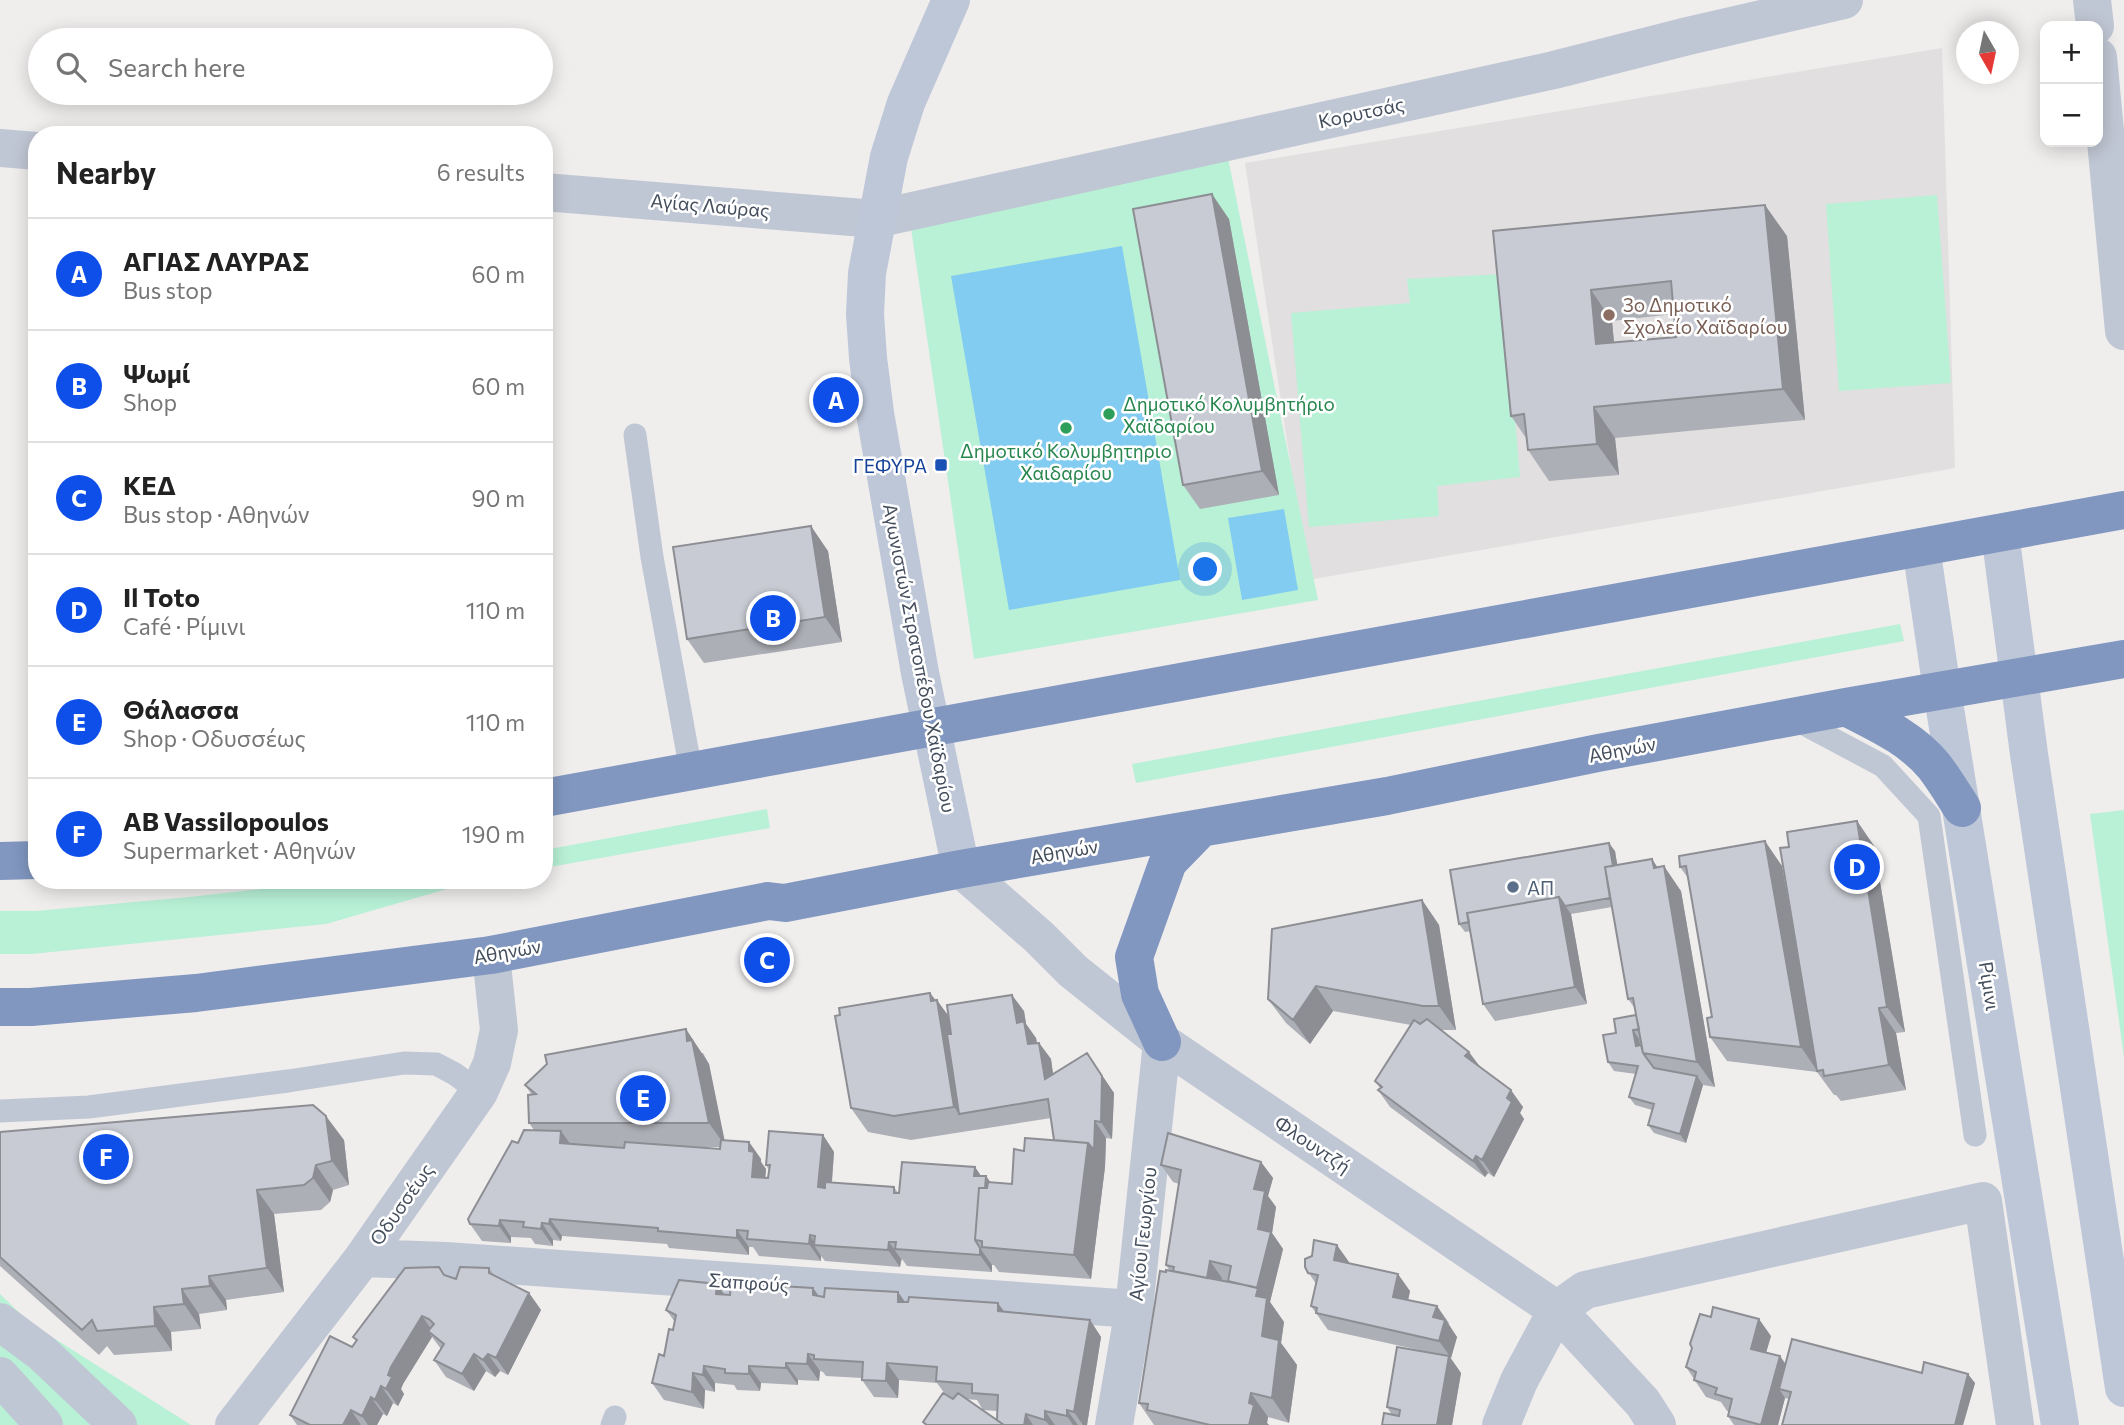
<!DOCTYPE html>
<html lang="en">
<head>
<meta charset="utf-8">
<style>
  body { margin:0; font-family:Commissioner,sans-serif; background:#f6f6f6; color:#222 }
  .controls { position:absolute; right:21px; top:21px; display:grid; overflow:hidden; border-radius:14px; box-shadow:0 4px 18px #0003 }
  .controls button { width:63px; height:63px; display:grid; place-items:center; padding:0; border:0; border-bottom:2px solid #e0e0e0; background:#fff; color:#222; font:35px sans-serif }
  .compass { position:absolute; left:1956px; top:21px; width:63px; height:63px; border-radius:50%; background:#fff; box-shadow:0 4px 18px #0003; rotate:171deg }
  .you { position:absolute; left:1206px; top:570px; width:24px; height:24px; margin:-18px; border:5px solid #fff; border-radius:50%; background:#1a73e8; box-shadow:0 0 0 10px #1a73e833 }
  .badge { display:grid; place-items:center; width:46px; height:46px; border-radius:50%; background:#0e4fea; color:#fff; font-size:23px; font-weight:700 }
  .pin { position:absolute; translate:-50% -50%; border:4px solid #fff; box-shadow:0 2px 7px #0006 }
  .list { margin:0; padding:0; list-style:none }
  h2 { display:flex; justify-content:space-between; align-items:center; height:91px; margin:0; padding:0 28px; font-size:30px }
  h2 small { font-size:23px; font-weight:400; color:#767676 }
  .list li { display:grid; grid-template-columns:46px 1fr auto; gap:21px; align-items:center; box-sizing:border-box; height:112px; padding:0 28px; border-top:2px solid #e0e0e0 }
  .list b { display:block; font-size:26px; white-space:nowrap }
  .list p { margin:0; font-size:23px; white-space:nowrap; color:#767676 }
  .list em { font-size:23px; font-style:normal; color:#767676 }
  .icon { flex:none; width:38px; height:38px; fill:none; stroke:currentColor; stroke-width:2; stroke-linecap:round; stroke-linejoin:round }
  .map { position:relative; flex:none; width:2124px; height:1425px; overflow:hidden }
  .search { position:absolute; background:#fff; box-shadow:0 4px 18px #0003; left:28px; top:28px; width:525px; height:77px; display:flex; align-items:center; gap:18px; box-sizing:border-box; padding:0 24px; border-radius:38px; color:#767676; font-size:26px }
  .panel { position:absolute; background:#fff; box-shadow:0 4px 18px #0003; left:28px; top:126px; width:525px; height:763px; border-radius:28px }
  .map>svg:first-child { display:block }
  .education { fill:#e1dfdf }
  .green { fill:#b8f1d6 }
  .water { fill:#82cbf1 }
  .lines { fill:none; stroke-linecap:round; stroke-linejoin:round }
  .lane { stroke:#c0c7d4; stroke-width:23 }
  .street { stroke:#c0c7d4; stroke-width:38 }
  .secondary { stroke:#bec7d8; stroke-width:38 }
  .highway { stroke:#8197c0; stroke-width:38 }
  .wall { fill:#adafb6; fill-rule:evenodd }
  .shaded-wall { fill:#8d8e94 }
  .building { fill:#c9cbd4; stroke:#8d8e94; stroke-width:2; fill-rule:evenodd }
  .education-dot { fill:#8d6e63; stroke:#fff; stroke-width:2.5 }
  .leisure-dot { fill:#2e9e5b; stroke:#fff; stroke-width:2.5 }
  .transit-dot { fill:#1a4fb4; stroke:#fff; stroke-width:2.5 }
  .service-dot { fill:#5c6f8a; stroke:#fff; stroke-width:2.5 }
  .labels { text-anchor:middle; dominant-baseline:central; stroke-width:5; stroke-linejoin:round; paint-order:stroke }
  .street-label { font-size:19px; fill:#444e5c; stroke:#fff }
  .education-label { font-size:19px; fill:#785e54; stroke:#fff; text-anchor:start }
  .leisure-label { font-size:19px; fill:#27864d; stroke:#fff; text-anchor:start }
  .transit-label { font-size:19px; fill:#164399; stroke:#fff; text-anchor:end }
  .service-label { font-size:19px; fill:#4e5e75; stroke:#fff; text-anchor:start }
</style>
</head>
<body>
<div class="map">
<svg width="2124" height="1425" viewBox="0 0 2124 1425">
  <rect width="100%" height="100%" fill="#f0eded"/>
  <!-- education -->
  <path class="education" d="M1942,48L1955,468L1308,580L1245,163Z"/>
  <!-- green -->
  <path class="green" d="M1228,158L1318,600L974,659L911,228Z
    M1937,195L1951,383L1839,391L1826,204Z
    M1503,274L1520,477L1437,486L1439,516L1309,527L1291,313L1410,303L1407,279Z
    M1900,624L1904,641L1136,783L1132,764Z
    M767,809L770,828L544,868V850Z
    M2124,810V1057L2090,814Z
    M340,880H478L326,924L32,954H0V911H36L189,897Z
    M0,1294L30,1323L191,1425H0Z"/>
  <!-- water -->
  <path class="water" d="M1122,246L1180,580L1009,610L951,276Z
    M1284,509L1298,590L1242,600L1228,518Z"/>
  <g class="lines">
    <!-- lane -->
    <path class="lane" d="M635,435L652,557L691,771
      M1793,718L1883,766L1929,816L1975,1135
      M0,1111L89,1107L288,1081L404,1063L436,1064L455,1074L479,1092
      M612,1425L615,1417"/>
    <!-- street -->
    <path class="street" d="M2092,0L2095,26
      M2098,57L2124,331
      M0,148L37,151
      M544,192L876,219L1554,70L1688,36L1844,0
      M961,869L1039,937L1073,971L1162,1042L1557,1310L1643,1403L1657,1425
      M363,1258L446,1261L1134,1309
      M0,1322L42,1353L118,1425
      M0,1376L44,1425
      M234,1425L363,1258L479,1092L492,1063L499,1030L491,955
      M1114,1425L1134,1309L1162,1042
      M1501,1425L1519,1381L1557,1310L1585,1290L1983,1201L2015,1425"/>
    <!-- secondary -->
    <path class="secondary" d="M951,0L906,103L889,157L867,273L865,314L868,358L875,413L920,673L961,869
      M2000,533L2029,754L2124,1388
      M1921,547L1942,690L2060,1425"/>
    <!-- highway -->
    <path class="highway" d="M1846,707C1877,723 1911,738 1934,766C1944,779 1953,794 1962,808
      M544,798L2124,510
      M0,861L37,860
      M0,1007H31L196,993L491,955L768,901L785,903L961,869L1387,796L1598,753L1846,707L2124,659
      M1162,1042L1140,994L1134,957L1168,862L1201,828"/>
  </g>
  <!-- wall -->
  <path class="wall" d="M1229,219L1279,495L1200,509L1183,485Z
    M1493,231L1787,236L1805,420L1615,438L1619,475L1549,481L1528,450L1526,438L1511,416ZM1674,314L1676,337L1614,342L1612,321Z
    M828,551L842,642L704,663L687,639Z
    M1857,821L1874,846L1905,1032L1896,1033L1906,1090L1841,1101L1836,1095H1834L1817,1072L1727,1061L1710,1037L1712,1017L1688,878L1680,867L1679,856L1782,866L1800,970L1789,847Z
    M1615,851L1617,865L1657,867L1681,891L1715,1087L1703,1085L1686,1143L1654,1133L1648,1125L1652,1110L1635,1105L1629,1097L1636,1074L1614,1071L1608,1062L1616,1033L1636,1015V1010L1628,999L1612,907L1571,914L1587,1004L1495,1021L1483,1004L1471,931L1465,932L1459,924Z
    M1422,900L1439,925L1456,1030H1441L1523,1107L1520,1113L1524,1119L1494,1177L1488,1173L1485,1177L1390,1107L1378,1090L1380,1088L1375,1081L1411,1025L1333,1011L1310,1044L1286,1023L1268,999Z
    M930,993L949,1016L1024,1011L1026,1024L1036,1038L1037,1043H1039L1051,1059L1053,1074L1087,1053L1114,1093L1112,1139L1106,1138L1105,1167L1091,1279L999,1272L994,1265H992V1272L907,1266L902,1259L900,1267L825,1261L821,1256V1261L759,1256L753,1247H749V1255L669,1248L667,1244L562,1236L561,1241L553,1240V1246L535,1244L531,1238L511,1237V1243L482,1241L470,1224L518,1143L534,1130L529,1123L532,1095L525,1085L703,1053L709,1064L724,1140L749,1142L761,1159V1162L766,1169L765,1178H768L769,1170L766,1165L823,1135L834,1152L832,1183L894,1187L898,1193L975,1167L981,1176H986L990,1182L1012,1184L1024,1151L1054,1140L1051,1118L911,1140L868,1132L851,1108ZM695,1147H720V1149Z
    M0,1132L344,1140L349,1185L333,1190L330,1202L321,1210L274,1214L284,1292L226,1300L227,1310L199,1314L201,1329L171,1332L172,1351L114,1355L107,1346L99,1355L0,1266Z
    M1261,1162L1273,1178L1268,1196L1276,1207L1272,1233L1283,1249L1270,1302L1284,1322L1281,1343L1297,1365L1289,1423L1268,1417L1267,1423L1269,1425H1154L1139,1403L1166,1272L1169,1270L1166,1265L1179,1184L1173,1182L1161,1165Z
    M1349,1262V1263L1410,1291L1408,1300L1437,1306L1449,1323L1448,1325L1457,1337L1451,1358L1450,1357L1461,1373L1452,1425H1382L1392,1415L1387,1407L1428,1352L1328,1330L1311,1306L1316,1284L1305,1267Z
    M439,1267L445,1276L456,1279L489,1268L495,1276L529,1293L541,1310L508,1375L500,1371L495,1377L486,1371L474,1391L446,1377L434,1360L441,1349L432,1337L403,1384L401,1389L404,1394L398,1406L393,1403L387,1416L383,1414L377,1425H297L290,1415L352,1347L356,1341L353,1337Z
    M717,1284L724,1295L813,1288L819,1296L824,1297L898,1292L905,1302L1090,1320L1101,1337L1087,1425H925L923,1422L945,1394L937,1383L899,1380L898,1398L874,1397L862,1380V1378L826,1376L823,1372L820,1371L819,1381L798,1380V1385L761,1383L760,1391L737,1390L734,1385L715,1383V1392L705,1390L704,1409L664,1400L652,1383L664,1356L673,1330L675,1322L666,1310ZM966,1399L977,1400L983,1410L997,1411V1420Z
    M1771,1336L1766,1353L1785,1364L1922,1373L1975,1383L1963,1425H1782L1789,1399L1785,1398L1778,1425H1734L1728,1416L1729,1411H1727L1721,1402L1706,1397L1686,1367L1692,1348Z"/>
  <!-- shaded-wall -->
  <path class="shaded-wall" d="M1212,194L1229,219L1279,495L1262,471Z
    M1765,205L1787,236L1805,420L1783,389Z
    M1591,290L1612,321L1617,375L1596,344Z
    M1594,407L1615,438L1619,475L1597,444Z
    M811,526L828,551L842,642L825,617Z
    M1857,821L1874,846L1905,1032L1887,1007Z
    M1765,841L1782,866L1818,1072L1801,1047Z
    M1609,843L1615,851L1624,905L1618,896Z
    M1652,859L1666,880L1664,866L1681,891L1715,1087L1697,1062Z
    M1559,897L1571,914L1587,1004L1575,987Z
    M1422,900L1439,925L1456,1030L1439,1006Z
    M1316,986L1333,1011L1310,1044L1293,1020Z
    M930,993L938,1004L937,1000L954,1024L959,1114L954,1107Z
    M1012,995L1024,1011L1026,1024L1036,1038L1040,1061L1028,1044L1017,1023Z
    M1879,1008L1896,1033L1906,1090L1889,1065Z
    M686,1029L709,1064L726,1147L709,1123L687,1041Z
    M1633,1030L1639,1039L1642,1054L1636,1046Z
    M1039,1043L1051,1059L1056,1096L1045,1079Z
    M1469,1052L1481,1068L1465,1056Z
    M1087,1053L1114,1093L1112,1139L1101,1122Z
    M1697,1076L1703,1085L1686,1143L1680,1134Z
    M1511,1090L1523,1107L1520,1113L1524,1119L1494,1177L1482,1160L1507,1098Z
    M326,1116L344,1140L349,1185L332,1161Z
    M1095,1121L1106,1138L1105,1167L1091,1279L1074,1255L1088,1143Z
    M561,1131L573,1148L560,1143Z
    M823,1135L834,1152L830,1204L818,1187Z
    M749,1142L761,1159V1162L766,1169L764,1194L752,1177L749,1151Z
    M1476,1156L1488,1173L1485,1177L1473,1161Z
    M1261,1162L1273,1178L1268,1196L1276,1207L1272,1233L1283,1249L1270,1302L1284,1322L1281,1343L1297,1365L1289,1423L1272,1398L1256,1293L1258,1229L1254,1189Z
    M316,1165L333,1190L330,1202L313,1178Z
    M975,1167L985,1182L986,1176L998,1193L993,1248L974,1176Z
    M257,1190L274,1214L284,1292L267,1268Z
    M550,1219L562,1236L561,1241L549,1224Z
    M500,1220L511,1237V1243L499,1226Z
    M542,1223L553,1240V1246L541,1229Z
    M737,1230L749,1247V1255L737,1238Z
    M810,1235L816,1245H814L821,1256V1261L809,1244Z
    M889,1242L901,1259L900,1267L888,1250Z
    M1337,1245L1349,1262L1346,1277L1334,1260Z
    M980,1248L992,1265V1272L980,1255Z
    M1210,1261L1222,1278L1218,1301L1206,1284Z
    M1398,1274L1410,1291L1405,1314L1393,1297Z
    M209,1276L226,1300L227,1310L210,1286Z
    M717,1284L729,1301L716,1294Z
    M813,1288L825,1305L813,1295Z
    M182,1289L199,1314L201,1329L184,1304Z
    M898,1292L910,1309L898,1302Z
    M529,1293L541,1310L508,1375L496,1358Z
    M998,1303L1010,1320L998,1311Z
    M1437,1306L1457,1337L1451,1358L1439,1341L1433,1317Z
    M154,1307L171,1332L172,1351L155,1326Z
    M422,1316L434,1333L428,1331L432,1337L403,1384L401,1389L404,1394L398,1406L386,1389L388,1375L391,1367Z
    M1759,1319L1771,1336L1762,1366L1751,1349Z
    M1090,1320L1101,1337L1087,1425H1083L1074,1412Z
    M474,1354L486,1371L474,1391L462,1374Z
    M488,1354L500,1371L495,1377L483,1360Z
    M808,1354L820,1371L819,1381L807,1364Z
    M1449,1356L1461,1373L1452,1425H1437Z
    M1780,1356L1792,1373L1779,1389L1785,1398L1778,1425H1761Z
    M786,1363L798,1380V1385L786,1368Z
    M887,1363L899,1380L898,1398L886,1381Z
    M704,1366L715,1383V1392L703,1375Z
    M749,1366L761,1383L760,1391L749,1374Z
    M693,1373L705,1390L704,1409L692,1392Z
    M1968,1374L1975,1383L1963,1425H1955Z
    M381,1386L393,1403L387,1416L375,1400Z
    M1251,1393L1268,1417L1267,1423L1269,1425H1249V1403Z
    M371,1397L383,1414L377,1425H368L362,1416Z
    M351,1410L361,1425H343Z
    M1067,1410L1078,1425H1073L1067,1416Z
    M1045,1411L1055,1425H1049L1045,1420Z
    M1026,1414L1033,1425H1024Z"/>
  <!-- building -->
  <path class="building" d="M1212,194L1262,471L1183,485L1133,209Z
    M1765,205L1783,389L1594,407L1597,444L1528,450L1524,414L1511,416L1493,231ZM1671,281L1676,337L1596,344L1591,290Z
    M811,526L825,617L687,639L673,547Z
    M1857,821L1887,1007L1879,1008L1889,1065L1824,1076L1823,1070L1817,1071L1780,848L1789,847L1787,832Z
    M1765,841L1801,1047L1710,1037L1707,1018L1712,1017L1686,866L1680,867L1679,856Z
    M1609,843L1613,866L1605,867L1610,898L1565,906L1559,897L1467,913L1469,922L1459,924L1450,870Z
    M1652,859L1654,868L1664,866L1697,1062L1643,1053L1633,998L1628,999L1605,867Z
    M1559,897L1575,987L1483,1004L1467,913Z
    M1422,900L1439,1006H1423L1316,986L1293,1020L1268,999L1272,929Z
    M930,993L931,1001L937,1000L954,1107L894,1116L851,1108L835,1016L840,1015L839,1008Z
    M1012,995L1017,1023L1024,1021L1028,1044L1039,1043L1045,1079L1087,1053L1102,1076L1101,1122L1095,1121L1094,1150L1088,1143L1054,1140L1048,1099L959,1114L947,1034H951L947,1005Z
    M1636,1015L1639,1029L1633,1030L1636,1046L1641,1045L1643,1053L1654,1068L1697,1076L1680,1134L1648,1125L1654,1104L1629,1097L1638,1066L1608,1062L1603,1035L1616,1033L1614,1019Z
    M1427,1019L1469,1052L1465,1056L1511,1090L1507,1098L1512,1102L1482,1160L1476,1156L1473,1161L1378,1090L1382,1087L1375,1081L1414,1020L1420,1024Z
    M686,1029L687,1041L692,1040L709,1123H529L528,1095L536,1094L525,1085L547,1064L545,1055Z
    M313,1105L326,1116L332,1161L316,1165L313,1178L304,1185L257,1190L267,1268L209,1276L210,1286L182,1289L184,1304L154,1307L155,1326L97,1331L92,1320L82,1330L0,1257V1132Z
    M524,1130L561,1131L560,1143L624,1148L625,1142L720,1149L721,1140L749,1142V1151L754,1152L752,1177L768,1178L770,1165H766L769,1131L823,1135L818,1187L825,1188V1182L894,1187V1193H899L902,1162L975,1167L974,1176H986L985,1188H979L975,1240L980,1248V1255L895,1249L896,1242H889L888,1250L814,1245L815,1236L810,1235L809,1244L747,1239L748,1231L737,1230V1238L658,1231V1228L550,1219L549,1224L542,1223L541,1229L523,1227L524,1222L500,1220L499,1226L470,1224L468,1219L512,1141L518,1143Z
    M1168,1133L1261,1162L1254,1189L1265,1191L1258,1229L1271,1232L1257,1288L1228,1281L1231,1266L1210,1261L1207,1278L1173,1271L1174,1267L1166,1265L1181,1170L1161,1165Z
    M1025,1138L1088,1143L1074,1255L982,1247V1241L975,1240L979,1188H987L988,1182L1012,1184L1014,1149L1024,1151Z
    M1314,1240L1337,1245L1334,1260L1398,1274L1393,1297L1437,1306L1433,1317L1445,1320L1439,1341L1316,1313L1317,1308L1311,1306L1318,1275L1308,1273L1305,1267V1259L1312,1256Z
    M439,1267L444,1275L456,1279L460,1267L489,1268V1273L529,1293L496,1358L488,1354L483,1360L474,1354L462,1374L434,1360L444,1344L428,1331L434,1324L429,1319L422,1316L391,1367L388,1375L392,1377L386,1389L381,1386L375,1400L371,1397L362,1416L351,1410L343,1425H310L290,1415L330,1336L352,1347L357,1340L353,1337L405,1268Z
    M1166,1270L1250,1286L1258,1288L1256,1296L1267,1298L1262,1336L1279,1340L1272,1398L1251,1393L1249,1403L1254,1405L1249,1425H1210L1147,1410L1148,1404L1139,1403L1160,1271L1166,1272Z
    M679,1280L717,1284L716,1294L730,1295L731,1283L813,1288V1295L824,1297L825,1288L898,1292V1302H908L909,1297L998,1303V1311L1090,1320L1074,1412L1067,1410V1416L1045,1411V1420L1026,1414L1024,1425H1004L997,1420L998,1395L972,1393V1384L936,1381L937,1367L887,1363L886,1381L862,1380L863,1362L814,1359V1355L808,1354L807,1364L786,1363V1368L749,1366V1374L725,1373V1369L704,1366L703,1375L693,1373L692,1392L652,1383L659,1354L664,1356L669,1329L673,1330L676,1315L666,1310Z
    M1713,1307L1759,1319L1751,1349L1780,1356L1761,1425L1728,1416L1732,1399L1715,1394L1717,1388L1694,1380L1696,1372L1686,1367L1692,1348L1690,1344L1700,1314L1711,1317Z
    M1792,1339L1922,1373L1924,1362L1968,1374L1955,1425H1782L1791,1392L1779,1389Z
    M1397,1347L1449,1356L1437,1425H1382L1384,1413L1399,1416L1400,1410L1387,1407Z
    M943,1393L953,1399L958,1393L1004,1425H927L923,1422Z"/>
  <!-- markers -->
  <circle class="education-dot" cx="1609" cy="315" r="7"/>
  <g class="leisure-dot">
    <circle cx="1109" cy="414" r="7"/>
    <circle cx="1066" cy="428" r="7"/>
  </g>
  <rect class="transit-dot" x="934" y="458" width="14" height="14" rx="3.5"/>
  <circle class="service-dot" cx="1513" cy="887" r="7"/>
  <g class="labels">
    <!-- street labels -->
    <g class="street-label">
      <text transform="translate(1361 112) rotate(-12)">Κορυτσάς</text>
      <text transform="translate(710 205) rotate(5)">Αγίας Λαύρας</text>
      <text transform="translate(920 658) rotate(79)">Αγωνιστών Στρατοπέδου Χαϊδαρίου</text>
      <text transform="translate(1622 749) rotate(-11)">Αθηνών</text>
      <text transform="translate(1064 851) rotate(-10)">Αθηνών</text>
      <text transform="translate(507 951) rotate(-10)">Αθηνών</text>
      <text transform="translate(1990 986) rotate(81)">Ρίμινι</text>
      <text transform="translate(1313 1144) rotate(34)">Φλουντζή</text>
      <text transform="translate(401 1204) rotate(-55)">Οδυσσέως</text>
      <text transform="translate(1142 1234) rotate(-84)">Αγίου Γεωργίου</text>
      <text transform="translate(749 1282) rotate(4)">Σαπφούς</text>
    </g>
    <!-- education labels -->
    <g class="education-label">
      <text x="1623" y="304">3ο Δημοτικό<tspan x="1623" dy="22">Σχολείο Χαϊδαρίου</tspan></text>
    </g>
    <!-- leisure labels -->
    <g class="leisure-label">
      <text x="1123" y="403">Δημοτικό Κολυμβητήριο<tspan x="1123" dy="22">Χαϊδαρίου</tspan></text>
      <text x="1066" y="450" text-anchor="middle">Δημοτικό Κολυμβητηριο<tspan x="1066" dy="22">Χαιδαρίου</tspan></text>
    </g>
    <!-- transit labels -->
    <g class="transit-label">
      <text x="927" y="465">ΓΕΦΥΡΑ</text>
    </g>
    <!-- service labels -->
    <g class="service-label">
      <text x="1527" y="887">ΑΠ</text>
    </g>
  </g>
</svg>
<div class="controls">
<button>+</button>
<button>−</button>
</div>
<svg class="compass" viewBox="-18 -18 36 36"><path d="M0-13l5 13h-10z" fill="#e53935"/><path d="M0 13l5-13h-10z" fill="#767676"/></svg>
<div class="you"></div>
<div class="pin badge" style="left:836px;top:400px">A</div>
<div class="pin badge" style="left:773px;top:618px">B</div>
<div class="pin badge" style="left:767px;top:960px">C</div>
<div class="pin badge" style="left:1857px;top:867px">D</div>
<div class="pin badge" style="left:643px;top:1098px">E</div>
<div class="pin badge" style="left:106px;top:1157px">F</div>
<div class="search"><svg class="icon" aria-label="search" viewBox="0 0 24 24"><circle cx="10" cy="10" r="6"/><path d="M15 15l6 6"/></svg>Search here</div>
<section class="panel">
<h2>Nearby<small>6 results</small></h2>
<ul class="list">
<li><span class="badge">A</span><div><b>ΑΓΙΑΣ ΛΑΥΡΑΣ</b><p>Bus stop</p></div><em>60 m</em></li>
<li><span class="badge">B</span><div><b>Ψωμί</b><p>Shop</p></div><em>60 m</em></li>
<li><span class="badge">C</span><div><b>ΚΕΔ</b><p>Bus stop · Αθηνών</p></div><em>90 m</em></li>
<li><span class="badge">D</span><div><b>Il Toto</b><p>Café · Ρίμινι</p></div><em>110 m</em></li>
<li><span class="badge">E</span><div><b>Θάλασσα</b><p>Shop · Οδυσσέως</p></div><em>110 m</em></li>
<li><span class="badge">F</span><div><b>AB Vassilopoulos</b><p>Supermarket · Αθηνών</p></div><em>190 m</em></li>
</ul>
</section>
</div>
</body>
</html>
